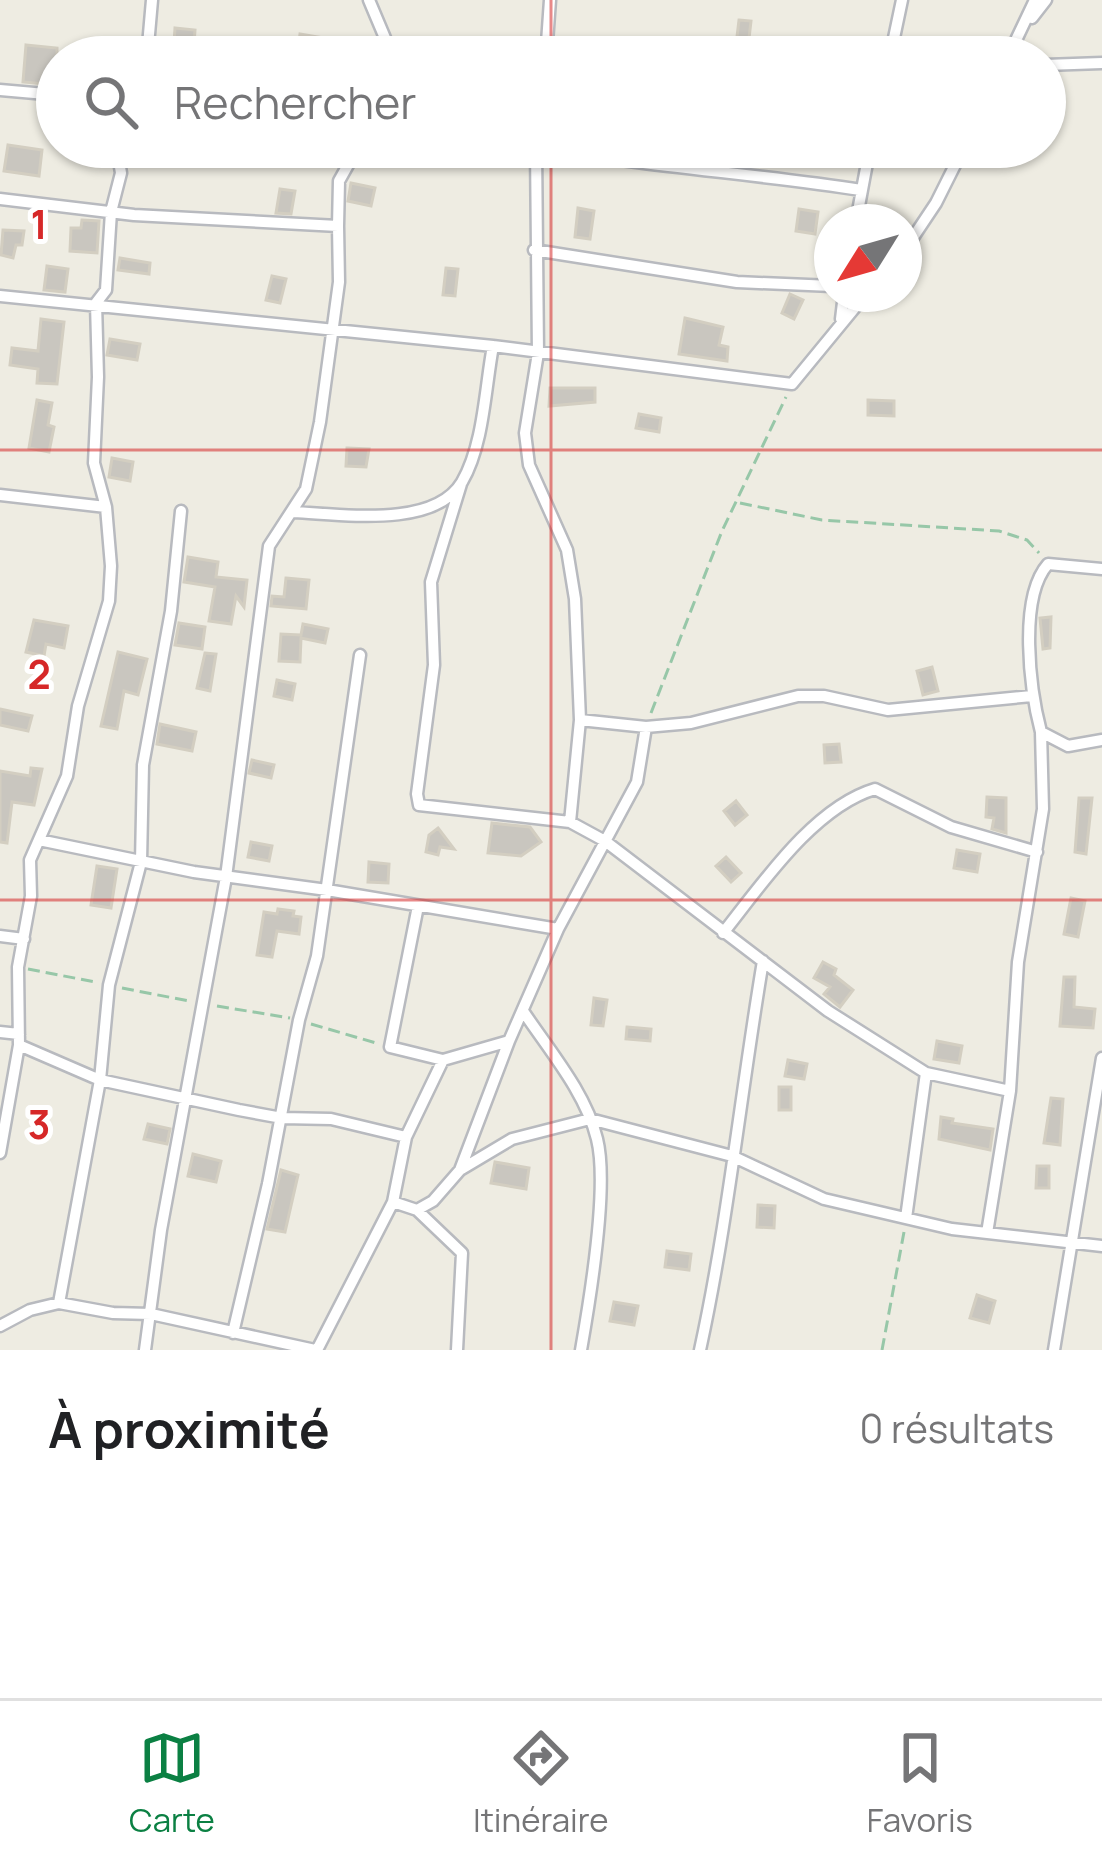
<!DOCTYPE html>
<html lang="fr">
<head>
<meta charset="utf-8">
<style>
  body { margin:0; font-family:Manrope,sans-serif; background:#f6f6f6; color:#202124 }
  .compass { position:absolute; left:814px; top:204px; width:108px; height:108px; border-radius:50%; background:#fff; box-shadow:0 3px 9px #0004; rotate:233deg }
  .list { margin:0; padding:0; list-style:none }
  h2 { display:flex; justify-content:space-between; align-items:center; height:156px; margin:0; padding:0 48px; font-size:51px }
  h2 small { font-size:39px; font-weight:400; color:#757577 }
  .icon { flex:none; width:66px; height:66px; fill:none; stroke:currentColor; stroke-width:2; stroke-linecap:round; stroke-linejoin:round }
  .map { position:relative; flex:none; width:1102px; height:1350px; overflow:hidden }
  .search { position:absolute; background:#fff; box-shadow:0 3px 9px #0004; left:36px; right:36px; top:36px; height:132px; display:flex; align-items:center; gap:30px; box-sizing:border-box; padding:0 42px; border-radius:66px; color:#757577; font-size:45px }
  .sheet { height:348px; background:#fff }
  nav { display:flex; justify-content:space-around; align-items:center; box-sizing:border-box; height:168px; border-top:3px solid #e0e0e0; background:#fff; font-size:33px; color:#757577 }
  nav a { display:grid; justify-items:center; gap:6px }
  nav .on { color:#0b8043 }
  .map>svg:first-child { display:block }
  .building { fill:#c9c6bf; stroke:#d3cec1; stroke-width:3 }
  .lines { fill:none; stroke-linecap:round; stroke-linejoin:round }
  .minor-casing { stroke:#b8babf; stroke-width:15 }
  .path { stroke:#97c7a8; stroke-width:3; stroke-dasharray:12 6; stroke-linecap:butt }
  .minor { stroke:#fff; stroke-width:10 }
  .grid { fill:none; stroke:#d62828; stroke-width:3; stroke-opacity:0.55 }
  .grid-label { font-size:39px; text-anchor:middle; font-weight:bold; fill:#d62828; stroke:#fff; stroke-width:10; stroke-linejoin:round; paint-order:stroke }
</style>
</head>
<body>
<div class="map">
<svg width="1102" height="1350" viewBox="0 0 1102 1350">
  <rect width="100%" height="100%" fill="#eeece2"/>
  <!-- building -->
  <path class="building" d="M739,20L751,21L748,47L736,45Z
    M175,28L195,30L193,57H173Z
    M300,34L347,42L346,57H297Z
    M26,45L57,48V85L23,82Z
    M8,145L42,150L39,176L4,171Z
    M351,183L375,188L371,206L348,201Z
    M280,189L295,191L291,214L276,213Z
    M578,208L594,211L590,239L575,237Z
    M799,209L818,212L815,234L796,231Z
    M82,220L99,221L97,253L70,251L71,228H81Z
    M3,230L24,231L22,245H16L13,258L1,255Z
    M120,258L150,263L149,274L118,270Z
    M47,266L68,269L65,292L44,290Z
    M446,268L458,269L455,296L443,295Z
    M272,276L286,279L280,303L266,300Z
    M790,294L803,300L794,319L782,313Z
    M685,318L723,327L719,345L728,347L727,361L679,354Z
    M41,319L64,322L57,384L37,383L38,369L10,365L12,348L38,351Z
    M110,339L140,344L137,360L107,355Z
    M550,388H595V402L549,406Z
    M37,400L52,403L48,425L54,427L49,452L29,448Z
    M868,400L894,401V416L868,415Z
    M639,414L661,418L659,432L636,428Z
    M347,448L369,449L366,467L346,466Z
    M112,458L133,462L130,481L109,477Z
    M188,557L218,562L216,577L247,580L244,607L236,596L231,624L209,621L215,587L184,582Z
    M286,578L309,580L306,609L271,606L272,596L284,597Z
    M1051,617L1050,648L1043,649L1040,618Z
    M34,620L68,626L64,648L46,644L44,656L26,652Z
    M179,623L205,627L202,649L175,645Z
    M303,624L328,629L325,643L301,638L300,662L279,661L281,634L301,635Z
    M118,652L147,659L138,695L124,691L117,729L101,726Z
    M205,653L216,654L210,691L197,688Z
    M932,667L938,691L923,695L917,671Z
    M277,680L295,684L292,700L274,696Z
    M0,709L32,716L28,731L0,725Z
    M160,724L196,732L192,751L157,744Z
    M839,744L841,762L825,763L824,745Z
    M252,760L274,765L271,778L249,773Z
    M31,768L42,769L34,805L12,802L7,843L0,842V771L30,776Z
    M987,797L1006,798V833L992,829L994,818L986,817Z
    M1079,798H1092L1086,854L1075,852Z
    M736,801L747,815L735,825L724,811Z
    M492,823L530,827L541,842L521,856L488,853Z
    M438,828L454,849L440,847L438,855L426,852L429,835Z
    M251,842L272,846L269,861L248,857Z
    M957,850L980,854L977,872L954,868Z
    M726,857L741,873L731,882L716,866Z
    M369,862L389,864L388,883L368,882Z
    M97,866L117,869L111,908L91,905Z
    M1071,898L1085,901L1078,937L1064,934Z
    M278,909L294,911L293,916L301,917L299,934L277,931L272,957L257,955L264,912L277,914Z
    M823,962L836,969L834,975L853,990L840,1007L824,994L830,987L814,978Z
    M1064,977H1075L1074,1007L1095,1009L1093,1028L1060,1026Z
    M594,998L607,1000L603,1026L591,1025Z
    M627,1027L651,1029L650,1041L626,1039Z
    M937,1041L962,1046L959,1063L934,1059Z
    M788,1060L807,1064L804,1079L785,1076Z
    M779,1087H791V1110H779Z
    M1051,1098L1063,1099L1060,1145L1044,1143Z
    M941,1117L953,1119L952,1123L993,1129L990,1150L939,1139Z
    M148,1124L170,1129L167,1144L144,1139Z
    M193,1154L221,1161L216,1182L188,1176Z
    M495,1162L529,1168L526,1189L491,1183Z
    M1037,1166H1049V1188H1036Z
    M281,1170L298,1175L285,1232L267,1229Z
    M758,1205L775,1206L774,1228L757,1227Z
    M667,1251L691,1254L689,1270L665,1267Z
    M977,1295L995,1301L989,1323L970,1318Z
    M614,1302L638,1306L634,1325L610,1321Z"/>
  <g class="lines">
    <!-- minor casing -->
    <g class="minor-casing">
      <path id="minor" d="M369,0L393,57
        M1032,18L1046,0
        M147,57L152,0
        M546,57L550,0
        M890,57L902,0
        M1008,57L1035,0
        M1045,65L1102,63
        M0,90L57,95
        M536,147L538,353L525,433L529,465L567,550L575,599L580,720L570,822L605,841L828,1011L926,1073L906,1218
        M538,147C645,167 753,173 861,190
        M0,199L134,215L338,226L339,282L320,422L306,489L269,546L226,877L161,1230L145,1350
        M856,222L870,147
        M338,226L339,181L358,147
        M534,250L737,282L832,286
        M904,251L936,203L964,147
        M0,296L493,346L792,384L866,294
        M841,319L844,294
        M461,484L431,582L434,665L417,794L419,805L570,822
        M0,495L106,507
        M294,512C340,514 434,529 462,482C484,444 485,388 493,346
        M580,720L646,727L691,723L798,696H824L888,710L1032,696
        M1041,732C1030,690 1018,598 1048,564L1102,569
        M39,840L194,872L327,890L558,929
        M418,906L390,1047L443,1060L509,1041
        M723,933C762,884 814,807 875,789L951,827L1037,852
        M0,936L24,939
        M523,1011C549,1050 586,1093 597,1139C609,1187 590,1299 581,1350
        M0,1032L19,1034
        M19,1045L100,1080L239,1110L282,1118L331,1119L406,1137
        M926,1073L1010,1091
        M0,1153L19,1045L18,967L31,896L30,860L67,776L78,706L109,601L111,566L106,507L94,463L98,377L96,303L106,290L111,212L121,173L118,155L122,147
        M460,1170L512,1139L590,1119L732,1156L824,1199L952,1229L1102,1246
        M393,1202L417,1210L433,1201L460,1170L509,1041L558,929L637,782L646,727
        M417,1210L462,1253L457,1350
        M987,1233L1010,1091L1018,962L1043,809L1041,732L1068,746L1102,740
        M59,1303L100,1080L109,985L141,862L143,765L171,611L181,511
        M0,1326L30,1310L59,1303L113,1313L151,1314L315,1350
        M233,1333L268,1184L299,1020L317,956L360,655
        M317,1350L393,1202L406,1137L443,1060
        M700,1350C728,1222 741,1091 763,961
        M1054,1350L1102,1058"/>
    </g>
    <!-- path -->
    <path class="path" d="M740,503L822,520L999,531L1027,540L1039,553
      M651,713L722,531L786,397
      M28,969L95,982
      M122,988L189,1001
      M217,1006L290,1018
      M311,1024L376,1043
      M882,1350L904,1232"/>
    <!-- minor -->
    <use href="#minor" class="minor"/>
  </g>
  <!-- grid -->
  <path class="grid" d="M551,0V57M551,147V1350M0,450H1102M0,900H1102"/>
  <g class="grid-label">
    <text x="39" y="239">1</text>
    <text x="39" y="689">2</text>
    <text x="39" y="1139">3</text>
  </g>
</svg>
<svg class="compass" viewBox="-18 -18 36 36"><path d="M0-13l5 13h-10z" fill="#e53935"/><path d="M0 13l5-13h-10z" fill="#757577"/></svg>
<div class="search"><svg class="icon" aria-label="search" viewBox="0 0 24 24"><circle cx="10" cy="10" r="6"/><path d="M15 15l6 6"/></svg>Rechercher</div>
</div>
<section class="sheet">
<h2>À proximité<small>0 résultats</small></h2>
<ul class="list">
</ul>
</section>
<nav>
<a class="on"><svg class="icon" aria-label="map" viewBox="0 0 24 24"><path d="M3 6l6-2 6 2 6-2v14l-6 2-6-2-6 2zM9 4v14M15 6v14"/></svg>Carte</a>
<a><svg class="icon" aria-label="directions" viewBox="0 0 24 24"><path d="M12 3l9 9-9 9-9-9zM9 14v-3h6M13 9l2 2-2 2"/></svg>Itinéraire</a>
<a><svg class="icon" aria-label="saved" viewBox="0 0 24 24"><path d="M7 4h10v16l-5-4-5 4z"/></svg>Favoris</a>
</nav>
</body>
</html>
